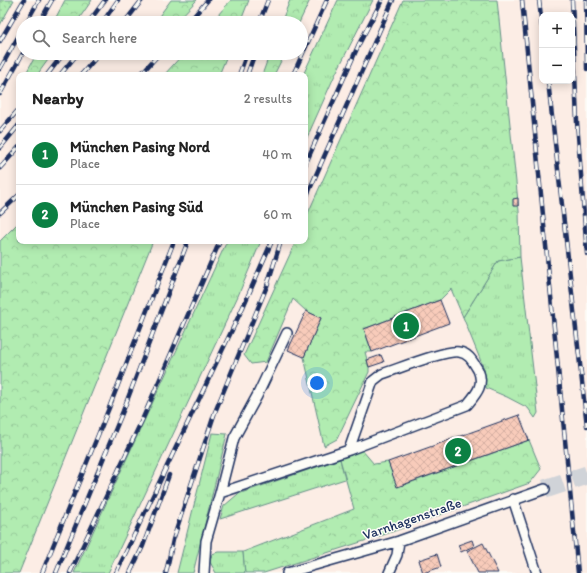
<!DOCTYPE html>
<html lang="en">
<head>
<meta charset="utf-8">
<style>
  body { margin:0; font-family:Itim,sans-serif; background:#f2f2f2; color:#222 }
  .controls { position:absolute; right:12px; top:12px; display:grid; overflow:hidden; border-radius:8px; box-shadow:0 2px 10px #0003 }
  .controls button { width:36px; height:36px; display:grid; place-items:center; padding:0; border:0; border-bottom:1px solid #e0e0e0; background:#fff; color:#222; font:20px sans-serif }
  .you { position:absolute; left:317px; top:383px; width:14px; height:14px; margin:-10px; border:3px solid #fff; border-radius:50%; background:#1a73e8; box-shadow:0 0 0 6px #1a73e833 }
  .badge { display:grid; place-items:center; width:26px; height:26px; border-radius:50%; background:#0b8043; color:#fff; font-size:13px; font-weight:700 }
  .pin { position:absolute; translate:-50% -50%; border:2px solid #fff; box-shadow:0 1px 4px #0006 }
  .list { margin:0; padding:0; list-style:none }
  h2 { display:flex; justify-content:space-between; align-items:center; height:52px; margin:0; padding:0 16px; font-size:17px }
  h2 small { font-size:13px; font-weight:400; color:#767676 }
  .list li { display:grid; grid-template-columns:26px 1fr auto; gap:12px; align-items:center; box-sizing:border-box; height:60px; padding:0 16px; border-top:1px solid #e0e0e0 }
  .list b { display:block; font-size:15px; white-space:nowrap }
  .list p { margin:0; font-size:13px; white-space:nowrap; color:#767676 }
  .list em { font-size:13px; font-style:normal; color:#767676 }
  .icon { flex:none; width:22px; height:22px; fill:none; stroke:currentColor; stroke-width:2; stroke-linecap:round; stroke-linejoin:round }
  .map { position:relative; flex:none; width:587px; height:573px; overflow:hidden }
  .search { position:absolute; background:#fff; box-shadow:0 2px 10px #0003; left:16px; top:16px; width:292px; height:44px; display:flex; align-items:center; gap:10px; box-sizing:border-box; padding:0 14px; border-radius:22px; color:#767676; font-size:15px }
  .panel { position:absolute; background:#fff; box-shadow:0 2px 10px #0003; left:16px; top:72px; width:292px; height:172px; border-radius:8px }
  .map>svg:first-child { display:block }
  .built { fill:#fcede5; fill-rule:evenodd }
  .grass { fill:url(#grass-tufts); stroke:#668e88 }
  .forest { fill:url(#forest-crowns); stroke:#668e88 }
  .garden { fill:url(#garden-dots); stroke:#668e88 }
  .building { fill:url(#building-cross-hatch); stroke:#1b2f5e }
  .lines { fill:none; stroke-linecap:round; stroke-linejoin:round }
  .street-tunnel { stroke:#d0d3d8; stroke-width:19; stroke-dasharray:19 10; stroke-linecap:butt }
  .lane-casing { stroke:#1b2f5e; stroke-width:12 }
  .lane { stroke:#fdfcf7; stroke-width:9 }
  .rail-casing { stroke:#1b2f5e; stroke-width:4.5 }
  .rail { stroke:#fdfcf7; stroke-width:3; stroke-dasharray:9; stroke-linecap:butt }
  .labels { text-anchor:middle; dominant-baseline:central; stroke-width:3; stroke-linejoin:round; paint-order:stroke }
  .street-label { font-size:14px; fill:#1b2f5e; stroke:#fdfcf7 }
</style>
</head>
<body>
<div class="map">
<svg width="587" height="573" viewBox="0 0 587 573">
  <defs>
    <pattern id="grass-tufts" width="24" height="20" patternUnits="userSpaceOnUse"><rect width="24" height="20" fill="#b1ecb1"/><path d="M3 7l-1-3M5 7V3M7 7l1-3M15 17l-1-3M17 17v-4M19 17l1-3" fill="none" stroke="#98cb9b"/></pattern>
    <pattern id="forest-crowns" width="20" height="18" patternUnits="userSpaceOnUse"><rect width="20" height="18" fill="#b1ecb1"/><path d="M2 6a3 3 0 1 1 6 0M12 15a3 3 0 1 1 6 0" fill="none" stroke="#98cb9b"/></pattern>
    <pattern id="garden-dots" width="8" height="8" patternUnits="userSpaceOnUse"><rect width="8" height="8" fill="#b1ecb1"/><path d="M2 2h.1M6 6h.1" fill="none" stroke="#98cb9b" stroke-width="1.8" stroke-linecap="round"/></pattern>
    <pattern id="building-cross-hatch" width="8" height="8" patternUnits="userSpaceOnUse"><rect width="8" height="8" fill="#f8cbba"/><path d="M0 0l8 8M0 8l8-8" fill="none" stroke="#d4afa2"/></pattern>
  </defs>
  <rect width="100%" height="100%" fill="#fdfcf7"/>
  <filter id="ink" filterUnits="userSpaceOnUse"><feTurbulence type="fractalNoise" baseFrequency=".025" numOctaves="2"/><feDisplacementMap in="SourceGraphic" scale="8" xChannelSelector="R" yChannelSelector="G"/><feConvolveMatrix kernelMatrix="1 2 1 2 8 2 1 2 1" color-interpolation-filters="sRGB"/></filter>
  <g filter="url(#ink)">
    <!-- built -->
    <path class="built" d="M14,0H587V573H0V25ZM542,15H572V81H542ZM23,23H301V53H23ZM19,75H305V241H19Z"/>
    <!-- grass -->
    <path class="grass" d="M338,0H373L334,77L305,142V75H303Z
      M227,241H261L238,296L108,573H74Z
      M520,257L538,413L535,418L528,408L507,397L486,388L484,369L463,317L498,261Z
      M212,433L227,434L194,569L193,573H177Z
      M340,459L345,479L220,519L224,506L238,494Z
      M218,552H243L245,573H216L210,562L212,554Z"/>
    <!-- forest -->
    <path class="forest" d="M65,0H92L76,23H53Z
      M171,0H197L175,23H154Z
      M231,0H249L240,23H211Z
      M290,0H310L299,23H281Z
      M403,0H497L519,211L520,257L498,261L463,317L451,289L440,300L364,329L372,352H365L369,367V372L337,439L324,446L304,357L321,318L306,311L293,299L266,362L251,364L244,355L296,241H305V220Z
      M37,53H53L37,75H25Z
      M184,53H228L219,75H164Z
      M270,53H285L274,75H262Z
      M19,222V241H153L19,573H0V241Z
      M529,440L541,469L530,483L383,535L264,573H245L243,552L354,509L340,459L362,450L374,464L388,462L398,487Z"/>
    <!-- garden -->
    <path class="garden" d="M0,0H14L0,25Z"/>
    <!-- building -->
    <path class="building" d="M518,198V206H513V199Z
      M440,300L449,323L372,352L364,329Z
      M306,311L321,318L304,357L288,350Z
      M381,355L384,362L369,367L367,360Z
      M519,415L529,440L397,487L388,462Z
      M472,540L474,546L461,552L458,545Z
      M483,543L498,573H478L467,551Z
      M437,554L441,567L423,573L419,560Z"/>
    <g class="lines">
      <!-- street-tunnel -->
      <path class="street-tunnel" d="M545,489L587,475"/>
      <!-- lane casing -->
      <g class="lane-casing">
        <path id="lane" d="M220,493L349,450L467,405C476,394 485,385 478,370C473,362 469,353 459,352C444,350 398,369 382,374L373,381L349,450
          M513,499L537,573
          M204,573L206,541L220,493L234,438L257,396L287,333
          M287,573L399,541L545,489
          M389,573L397,555L399,541"/>
      </g>
      <!-- lane -->
      <use href="#lane" class="lane"/>
      <!-- rail casing -->
      <g class="rail-casing">
        <path id="rail" d="M522,0L578,573
          M539,0L542,27
          M572,0L577,122L587,254
          M586,0L587,69
          M26,23L39,0
          M39,23L52,0
          M88,23L105,0
          M102,23L118,0
          M124,23L142,0
          M188,23L208,0
          M259,23L268,0
          M0,41L24,0
          M0,69L23,28
          M47,75L64,53
          M60,75L78,53
          M81,75L100,53
          M140,75L160,53
          M239,75L247,53
          M247,75L255,53
          M293,75L327,0
          M548,81L587,426
          M0,94L23,53
          M0,131L19,109
          M0,148L19,125
          M305,165L359,44L382,0
          M0,168L19,147
          M305,200L393,0
          M0,213L19,195
          M42,573L109,408L174,241
          M56,573L123,411L188,241
          M70,573L143,418L220,241
          M116,573L243,307L272,241
          M130,573L143,546L169,475
          M166,573L173,540L215,412L267,286L281,241"/>
      </g>
      <!-- rail -->
      <use href="#rail" class="rail"/>
    </g>
  </g>
  <g class="labels">
    <!-- street labels -->
    <g class="street-label">
      <text transform="translate(412 519) rotate(-19)">Varnhagenstraße</text>
    </g>
  </g>
</svg>
<div class="controls">
<button>+</button>
<button>−</button>
</div>
<div class="you"></div>
<div class="pin badge" style="left:406px;top:326px">1</div>
<div class="pin badge" style="left:458px;top:451px">2</div>
<div class="search"><svg class="icon" aria-label="search" viewBox="0 0 24 24"><circle cx="10" cy="10" r="6"/><path d="M15 15l6 6"/></svg>Search here</div>
<section class="panel">
<h2>Nearby<small>2 results</small></h2>
<ul class="list">
<li><span class="badge">1</span><div><b>München Pasing Nord</b><p>Place</p></div><em>40 m</em></li>
<li><span class="badge">2</span><div><b>München Pasing Süd</b><p>Place</p></div><em>60 m</em></li>
</ul>
</section>
</div>
</body>
</html>
